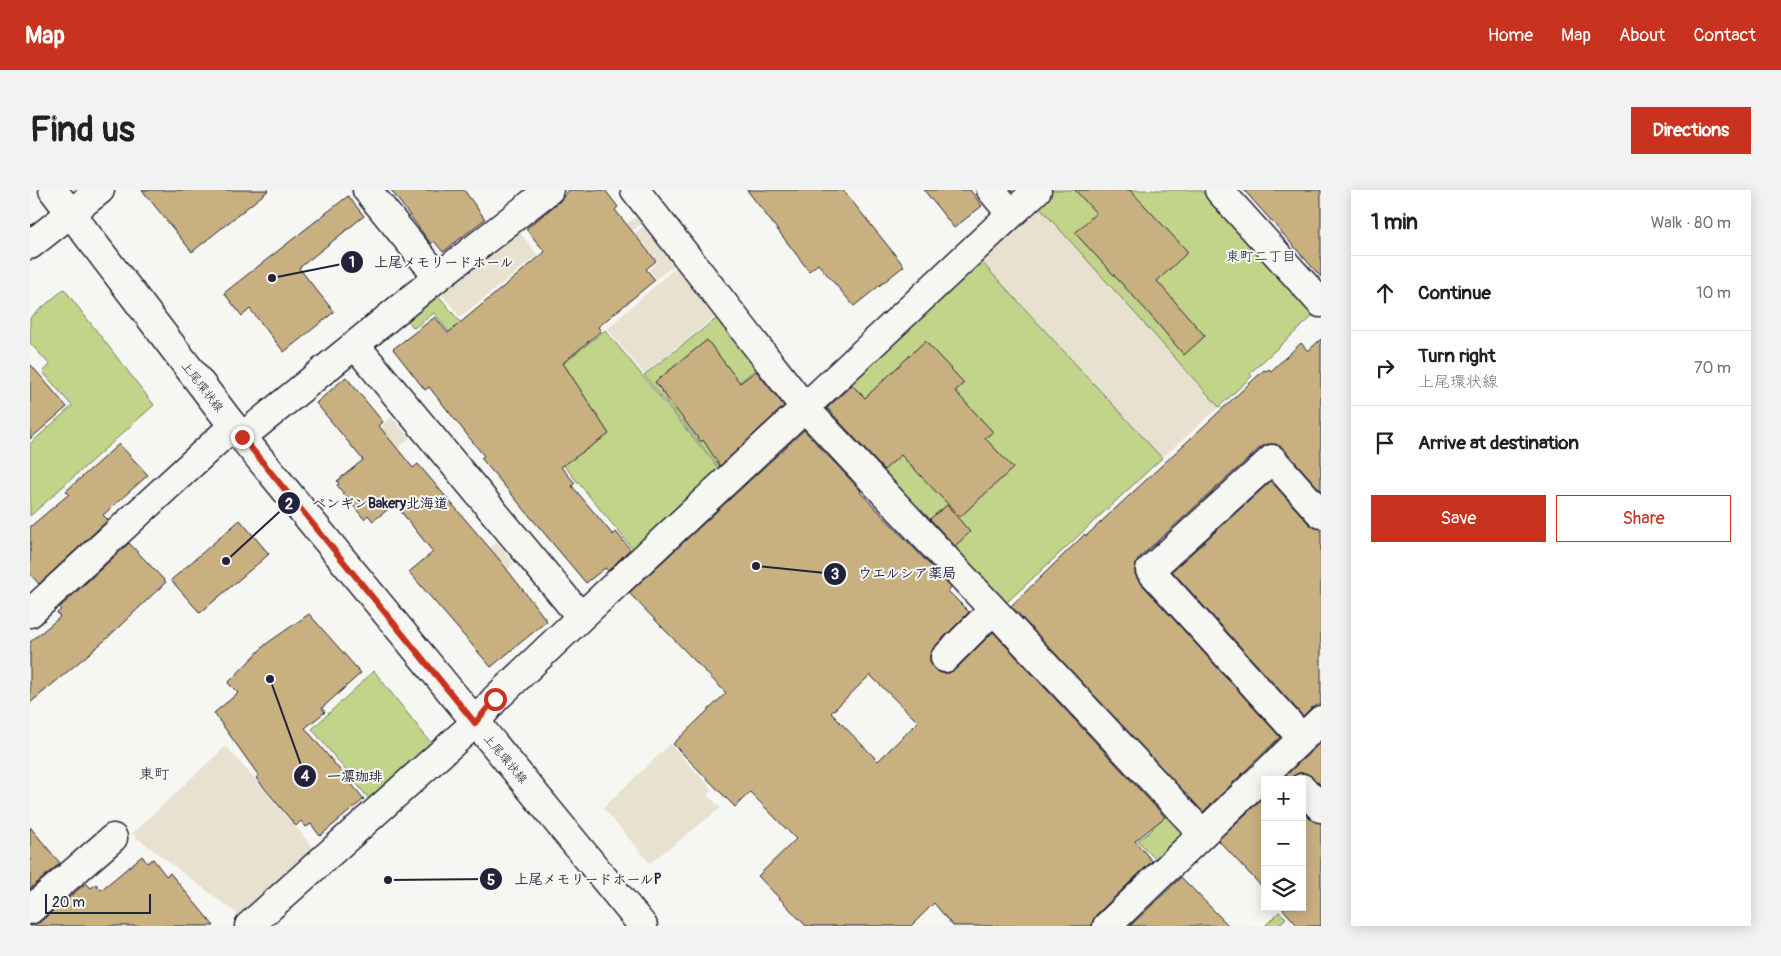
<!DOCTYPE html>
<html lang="en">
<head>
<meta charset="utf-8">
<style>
  body { margin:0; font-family:Pangolin,"Klee One",sans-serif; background:#f2f2f2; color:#202124 }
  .controls { position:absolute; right:15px; bottom:15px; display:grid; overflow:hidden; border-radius:0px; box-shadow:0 2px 12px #0003 }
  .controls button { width:45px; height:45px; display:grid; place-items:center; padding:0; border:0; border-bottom:1px solid #e0e0e0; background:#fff; color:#202124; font:25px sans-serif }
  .scale { position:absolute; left:15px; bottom:12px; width:106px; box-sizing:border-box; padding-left:5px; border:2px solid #22223b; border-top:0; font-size:14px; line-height:18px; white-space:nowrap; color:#22223b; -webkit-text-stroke:4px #f6f6f2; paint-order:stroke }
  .stop { position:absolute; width:15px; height:15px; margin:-11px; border:4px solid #c8321e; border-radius:50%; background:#fff }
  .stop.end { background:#c8321e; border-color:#fff; box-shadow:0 1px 5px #0008 }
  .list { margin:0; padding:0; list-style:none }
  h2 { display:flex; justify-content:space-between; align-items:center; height:65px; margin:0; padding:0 20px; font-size:21px }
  h2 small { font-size:16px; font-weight:400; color:#757577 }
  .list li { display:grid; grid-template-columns:32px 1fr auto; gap:15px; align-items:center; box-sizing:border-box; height:75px; padding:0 20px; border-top:1px solid #e0e0e0 }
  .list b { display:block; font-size:19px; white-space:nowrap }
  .list p { margin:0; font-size:16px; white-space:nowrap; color:#757577 }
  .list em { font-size:16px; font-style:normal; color:#757577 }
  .actions { display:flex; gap:10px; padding:15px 20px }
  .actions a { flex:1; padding:11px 0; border:1px solid #c8321e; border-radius:0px; text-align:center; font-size:18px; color:#c8321e }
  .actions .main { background:#c8321e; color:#fff }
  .icon { flex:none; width:28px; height:28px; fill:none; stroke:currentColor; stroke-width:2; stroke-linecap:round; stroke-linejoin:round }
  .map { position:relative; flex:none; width:1291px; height:736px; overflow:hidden; border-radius:0px }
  header { display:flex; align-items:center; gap:30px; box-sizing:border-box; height:70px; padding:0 25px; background:#c8321e; color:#fff }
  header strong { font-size:24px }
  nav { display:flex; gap:28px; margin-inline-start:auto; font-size:18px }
  .intro { display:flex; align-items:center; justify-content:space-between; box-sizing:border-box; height:120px; padding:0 30px }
  h1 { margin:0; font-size:35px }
  .button { padding:12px 22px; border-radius:0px; background:#c8321e; color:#fff; font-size:18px; font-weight:700 }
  main { display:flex; gap:30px; padding:0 30px }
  aside { flex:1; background:#fff; border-radius:0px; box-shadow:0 2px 12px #0003 }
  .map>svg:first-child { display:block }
  .built { fill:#e8e1d0 }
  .green { fill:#c1d489; stroke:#727b62 }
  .building { fill:#c9b080; stroke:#22223b; fill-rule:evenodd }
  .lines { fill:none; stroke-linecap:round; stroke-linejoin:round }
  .minor-casing { stroke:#22223b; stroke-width:31 }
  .major-casing { stroke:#22223b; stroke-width:31 }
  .minor { stroke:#f6f6f2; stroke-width:28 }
  .major { stroke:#f6f6f2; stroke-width:28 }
  .route { stroke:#c8321e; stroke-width:6 }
  .labels { text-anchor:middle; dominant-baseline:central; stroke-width:4; stroke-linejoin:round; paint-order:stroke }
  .street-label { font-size:12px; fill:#22223b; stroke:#f6f6f2 }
  .neighbourhood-label { font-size:14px; fill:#22223b; stroke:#f6f6f2 }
  .quarter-label { font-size:15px; fill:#22223b; stroke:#f6f6f2 }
  .leader { fill:none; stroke:#22223b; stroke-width:2 }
  .callout-dot { fill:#22223b; stroke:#f6f6f2; stroke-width:2 }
  .mark-label { font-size:15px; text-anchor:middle; font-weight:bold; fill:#fff }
  .callout-label { font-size:14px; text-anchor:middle; font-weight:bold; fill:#22223b; stroke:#f6f6f2; stroke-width:4; stroke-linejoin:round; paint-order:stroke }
</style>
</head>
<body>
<header>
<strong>Map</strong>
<nav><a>Home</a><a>Map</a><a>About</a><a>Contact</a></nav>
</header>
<div class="intro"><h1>Find us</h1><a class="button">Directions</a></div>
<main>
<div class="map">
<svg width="1291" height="736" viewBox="0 0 1291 736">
  <rect width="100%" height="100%" fill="#f6f6f2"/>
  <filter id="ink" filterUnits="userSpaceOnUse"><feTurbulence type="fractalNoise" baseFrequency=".02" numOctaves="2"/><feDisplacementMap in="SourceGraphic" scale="10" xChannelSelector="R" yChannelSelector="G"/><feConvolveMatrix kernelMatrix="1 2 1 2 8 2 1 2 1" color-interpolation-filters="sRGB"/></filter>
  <g filter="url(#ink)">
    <!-- built -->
    <path class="built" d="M1007,14L1189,217L1132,268L949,69Z
      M607,26L612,33L567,69L561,62Z
      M612,38H620L647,73L626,89L619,79L628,72L605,43Z
      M488,40L508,65L430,127L410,102Z
      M649,74L690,123L614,184L577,139Z
      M362,227L380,248L343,280L325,258Z
      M467,352L484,374L443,408L425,387Z
      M640,554L683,600L677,605L691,618L620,673L573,618Z
      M196,556L288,663L214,729L102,644Z"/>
    <!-- green -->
    <path class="green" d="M1023,0H1171L1283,126L1220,183L1222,186L1189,217L1007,14Z
      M949,69L1132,268L974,415L790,215Z
      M34,99L124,215L0,326V254L42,216L13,182L20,175L0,153V128Z
      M407,104L450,156L421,144L404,123L384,138L376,129Z
      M691,125L730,176L706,195L737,234L690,278L614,185Z
      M575,140L689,279L603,359L522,261L479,217Z
      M344,481L401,553L339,609L282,539Z
      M1074,554L1151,636V648L1127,671L1108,651L1123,639L1079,588L1029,604Z
      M1249,722L1256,728L1248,736H1235Z"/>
    <!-- building -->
    <path class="building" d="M112,0H239L162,62Z
      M361,0H434L455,29L413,62L404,51L401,54Z
      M539,0H575L588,17L585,20L626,71L616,79L625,90L568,137L571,141L533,173L579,244L531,277L545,293L542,296L583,345L586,342L600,359L578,381L575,378L556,393L451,268L454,266L399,197L395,200L363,159L405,127L418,143L515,62L496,39L529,12Z
      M717,0H813L874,76L824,116L788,74L779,81Z
      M894,0H940L952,16L924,38Z
      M1045,0H1100L1158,62L1127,91L1175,146L1154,165L1116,120L1045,43L1066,23Z
      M1214,0H1291V87Z
      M318,6L334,26L269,78L304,122L254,162L220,119L212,126L194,103Z
      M1291,149V301L1254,259L1246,254H1238L1231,257L1109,368L1105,376V384L1108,390L1250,547L1173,622L981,416L1055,344L1056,346L1234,180L1236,181L1239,179L1241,181L1271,153L1278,161Z
      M677,150L710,193L726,181L754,216L690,276L673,250L671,252L625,192Z
      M895,151L934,193L925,201L963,242L955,248L983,278L930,327L871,265L854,280L797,218L822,195L835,208Z
      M0,174L37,217L0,249Z
      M316,187L353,232L349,236L383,278L388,274L468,368L517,431L461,477L379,382L403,362L365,314L343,331L338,325L334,329L307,295L309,293L307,291L333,270L286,213Z
      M774,240L831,301L830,302L902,377L921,398L918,401L939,422L904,457L900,464V472L904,479L911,483H919L926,479L963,442L1135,627L1105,651L1122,671L1066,725L1062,736H923L904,713L881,736H776L728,686L766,649L720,602L705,617L643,554L696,503L599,403ZM840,485L888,532L848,571L801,523Z
      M89,254L118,285L73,325L78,330L9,394L0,384V337L39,304L36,301Z
      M1241,291L1279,334L1291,339V515L1281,518L1273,526L1142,381Z
      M917,315L940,342L925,356L900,329Z
      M210,330L239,364L170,423L141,390Z
      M99,353L136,392L73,452L0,513V452L30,427L27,423L31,420L29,418Z
      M279,424L331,483L292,518L295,522L275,538L334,609L290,646L281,634L276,637L271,631L266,636L226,588L229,586L184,523L208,503L198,493L236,454Z
      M1291,552V595L1276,583H1268L1259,590H1251Z
      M1235,606V700L1188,650Z
      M1272,621L1280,629L1291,633V736H1268L1251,717H1272Z
      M0,637L30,673L0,699Z
      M112,666L117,673L123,669L136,686L140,683L184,736H0L10,732L56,693L61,698L66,694L71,700Z
      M1151,687L1199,736H1100L1142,696Z"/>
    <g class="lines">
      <!-- minor casing -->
      <g class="minor-casing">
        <path id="minor" d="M337,0L408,87
          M605,0L775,218L1172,643
          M961,0L981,24
          M1189,0L1291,113
          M0,55L70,0
          M325,155L551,427
          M212,247L408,87L519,0
          M0,423L203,236
          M915,468L963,420
          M1271,547L1120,380L1242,269L1291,324
          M1272,598L1291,618
          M0,720L83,648
          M219,736L445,533L465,509L551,427L1007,0
          M1077,736L1291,530"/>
      </g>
      <!-- major casing -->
      <g class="major-casing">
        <path id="major" d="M23,0L203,236L613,736"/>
      </g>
      <!-- minor -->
      <use href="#minor" class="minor"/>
      <!-- major -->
      <use href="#major" class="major"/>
    </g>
  </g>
  <g class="lines" filter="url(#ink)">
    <!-- route -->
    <path class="route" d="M212,247L445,533L465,509"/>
  </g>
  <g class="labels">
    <!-- street labels -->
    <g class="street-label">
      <text transform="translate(172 197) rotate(52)">上尾環状線</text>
      <text transform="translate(475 569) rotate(50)">上尾環状線</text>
    </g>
    <!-- neighbourhood labels -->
    <g class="neighbourhood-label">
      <text x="1231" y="66">東町二丁目</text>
    </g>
    <!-- quarter labels -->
    <g class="quarter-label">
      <text x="124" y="584">東町</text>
    </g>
  </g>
  <!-- callouts -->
  <path class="leader" d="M242 88L322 72M196 371L259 313M726 376L805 384M240 489L275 586M358 690L461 689"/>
  <g class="callout-dot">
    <circle cx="242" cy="88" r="5"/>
    <circle cx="196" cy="371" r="5"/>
    <circle cx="726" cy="376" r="5"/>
    <circle cx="240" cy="489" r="5"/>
    <circle cx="358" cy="690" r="5"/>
    <circle cx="322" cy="72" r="12"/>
    <circle cx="259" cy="313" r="12"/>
    <circle cx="805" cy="384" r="12"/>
    <circle cx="275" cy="586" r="12"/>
    <circle cx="461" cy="689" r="12"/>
  </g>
  <g class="mark-label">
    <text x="322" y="77">1</text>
    <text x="259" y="319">2</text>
    <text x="805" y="389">3</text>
    <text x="275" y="591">4</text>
    <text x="461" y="695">5</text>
  </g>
  <g class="callout-label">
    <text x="414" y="77">上尾メモリードホール</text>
    <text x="350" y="318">ペンギンBakery北海道</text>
    <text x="877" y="388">ウエルシア薬局</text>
    <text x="325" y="591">一凛珈琲</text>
    <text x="558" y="694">上尾メモリードホールP</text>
  </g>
</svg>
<div class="controls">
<button>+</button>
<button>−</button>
<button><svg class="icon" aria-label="layers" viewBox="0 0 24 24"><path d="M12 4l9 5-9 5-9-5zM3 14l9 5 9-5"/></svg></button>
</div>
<div class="scale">20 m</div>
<div class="stop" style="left:465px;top:509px"></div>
<div class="stop end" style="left:212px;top:247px"></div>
</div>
<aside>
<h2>1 min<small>Walk · 80 m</small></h2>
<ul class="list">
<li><svg class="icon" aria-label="ahead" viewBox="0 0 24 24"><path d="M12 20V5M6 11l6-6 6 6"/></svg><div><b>Continue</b></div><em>10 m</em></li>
<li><svg class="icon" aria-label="right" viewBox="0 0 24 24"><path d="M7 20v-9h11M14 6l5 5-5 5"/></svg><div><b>Turn right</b><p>上尾環状線</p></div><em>70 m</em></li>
<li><svg class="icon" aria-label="arrive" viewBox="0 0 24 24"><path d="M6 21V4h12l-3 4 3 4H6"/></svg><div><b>Arrive at destination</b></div></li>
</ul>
<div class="actions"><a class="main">Save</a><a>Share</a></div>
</aside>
</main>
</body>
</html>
